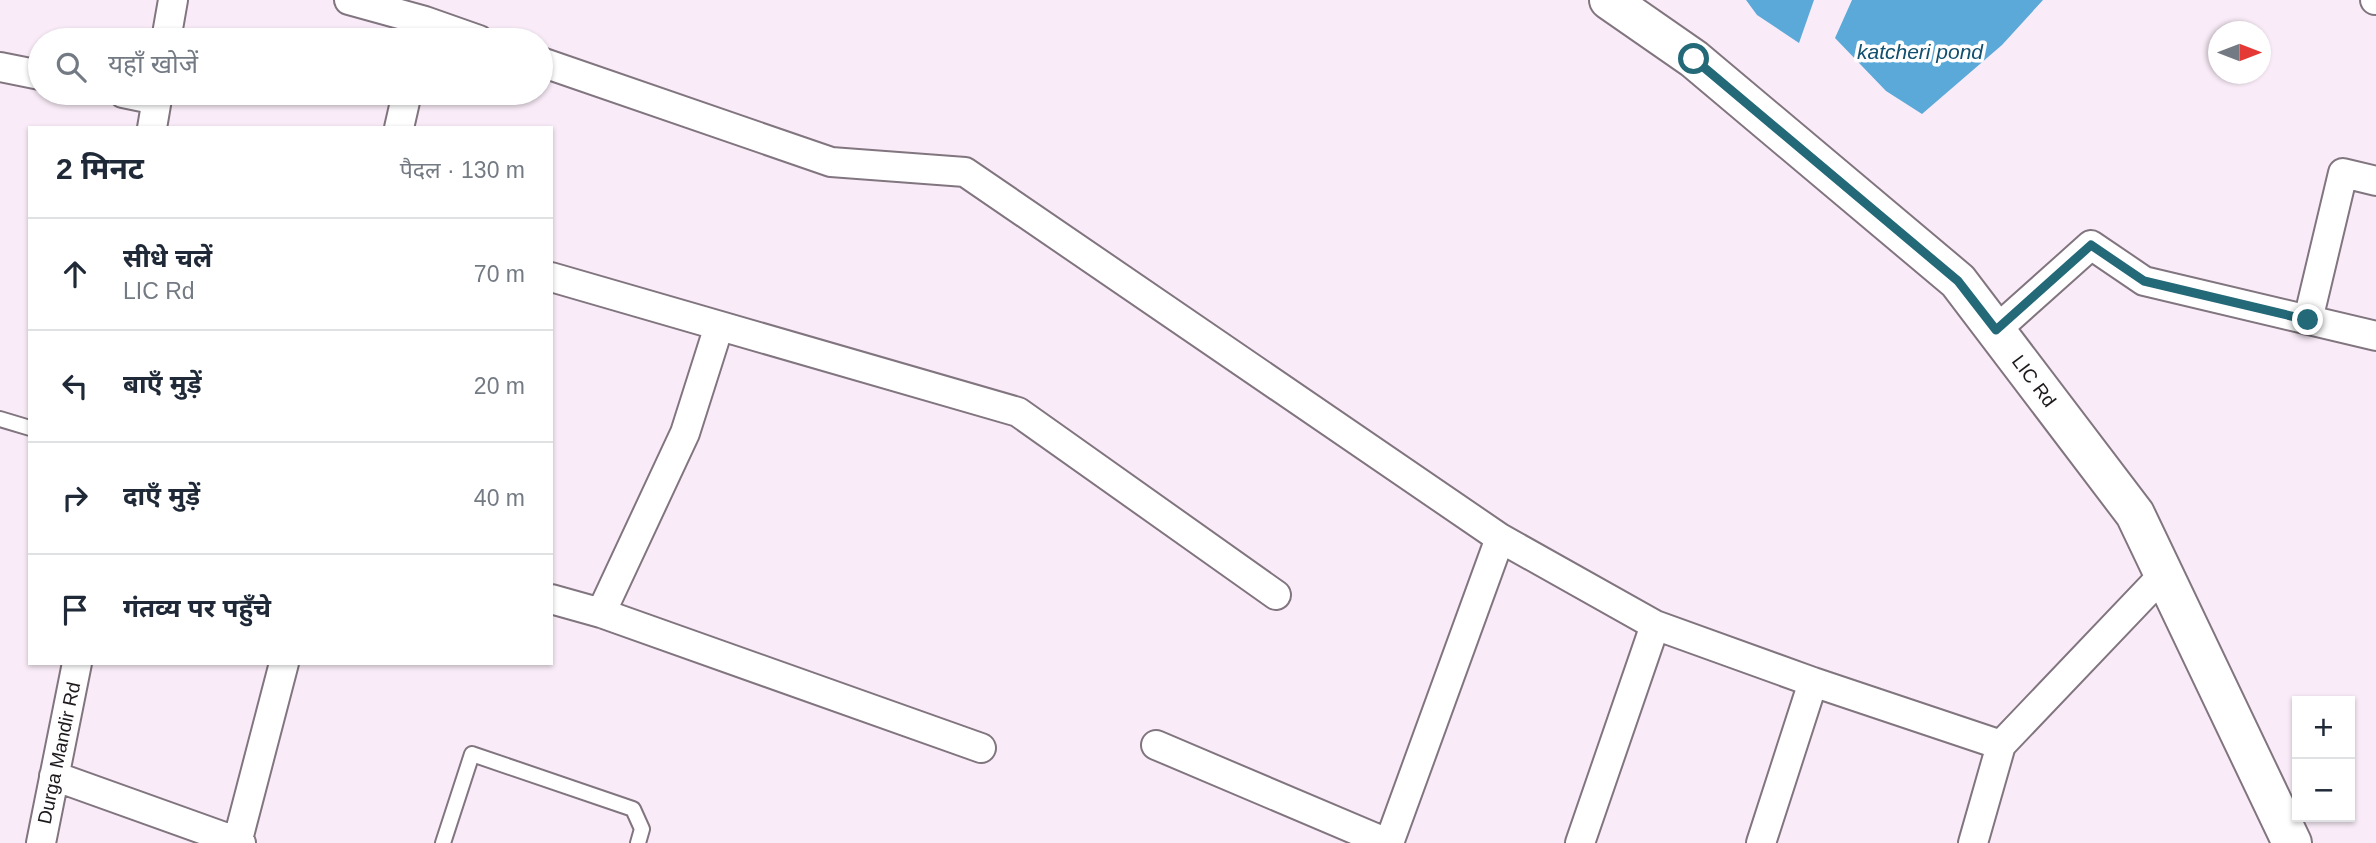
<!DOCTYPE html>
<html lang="hi">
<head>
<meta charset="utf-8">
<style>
  body { margin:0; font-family:Helvetica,"Noto Sans Devanagari",sans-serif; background:#f2f2f3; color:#1f2937 }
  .controls { position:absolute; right:21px; bottom:21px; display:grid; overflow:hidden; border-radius:0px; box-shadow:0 2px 5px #0004 }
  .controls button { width:63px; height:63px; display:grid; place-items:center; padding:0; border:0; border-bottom:2px solid #e0e1e3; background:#fff; color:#1f2937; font:35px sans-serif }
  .compass { position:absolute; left:2208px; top:21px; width:63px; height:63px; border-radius:50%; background:#fff; box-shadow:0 2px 5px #0004; rotate:90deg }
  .stop { position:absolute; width:21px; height:21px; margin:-16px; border:5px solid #236978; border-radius:50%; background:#fff }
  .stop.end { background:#236978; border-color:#fff; box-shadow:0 2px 7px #0008 }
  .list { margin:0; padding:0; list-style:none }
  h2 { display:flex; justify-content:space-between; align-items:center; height:91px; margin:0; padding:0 28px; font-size:30px }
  h2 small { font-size:23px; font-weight:400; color:#747a83 }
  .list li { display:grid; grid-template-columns:46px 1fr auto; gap:21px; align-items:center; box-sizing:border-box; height:112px; padding:0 28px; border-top:2px solid #e0e1e3 }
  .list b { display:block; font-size:26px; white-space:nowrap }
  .list p { margin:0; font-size:23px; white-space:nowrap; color:#747a83 }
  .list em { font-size:23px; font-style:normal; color:#747a83 }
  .icon { flex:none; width:38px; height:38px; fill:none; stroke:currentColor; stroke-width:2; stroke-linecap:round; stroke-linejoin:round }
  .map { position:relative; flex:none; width:2376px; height:843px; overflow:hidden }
  .search { position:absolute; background:#fff; box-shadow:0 2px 5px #0004; left:28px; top:28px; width:525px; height:77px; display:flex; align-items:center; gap:18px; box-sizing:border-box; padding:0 24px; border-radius:38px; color:#747a83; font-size:26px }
  .panel { position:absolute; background:#fff; box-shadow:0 2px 5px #0004; left:28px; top:126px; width:525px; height:539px; border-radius:0px }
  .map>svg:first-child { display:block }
  .water { fill:#5aa9d9 }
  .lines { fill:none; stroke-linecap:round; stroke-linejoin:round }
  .lane-casing { stroke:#81757f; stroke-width:18 }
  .street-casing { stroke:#81757f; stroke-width:32 }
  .secondary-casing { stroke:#81757f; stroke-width:42 }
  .lane { stroke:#fff; stroke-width:14 }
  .street { stroke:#fff; stroke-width:28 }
  .secondary { stroke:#fff; stroke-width:38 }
  .route { stroke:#236978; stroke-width:9 }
  .labels { text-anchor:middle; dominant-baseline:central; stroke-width:7; stroke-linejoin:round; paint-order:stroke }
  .street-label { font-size:19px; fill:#1c181c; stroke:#fefefe }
  .water-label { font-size:21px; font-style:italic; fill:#114f6f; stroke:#fefefe }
</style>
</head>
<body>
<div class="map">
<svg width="2376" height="843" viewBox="0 0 2376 843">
  <rect width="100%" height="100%" fill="#f9ecf8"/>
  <!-- water -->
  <path class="water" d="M1746,0H1814L1799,43L1757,15Z
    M1852,0H2043L2002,45L1922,114L1886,91L1835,38Z"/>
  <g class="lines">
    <!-- lane casing -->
    <g class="lane-casing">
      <path id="lane" d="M0,419L30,428
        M443,843L472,754L633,809L642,829L638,843"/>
    </g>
    <!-- street casing -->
    <g class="street-casing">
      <path id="street" d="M349,0L425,21L479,40
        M2375,0H2376
        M166,40L173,0
        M541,62L831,162L965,172L1500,538L1655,625L1813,682L2001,745
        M0,67L40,75
        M123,93L157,100
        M152,128L158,93
        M399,128L407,93
        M551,277L1018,412L1276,595
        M2308,320L2343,173L2376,181
        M1996,330L2091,245L2144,281L2376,336
        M551,599L601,613L981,748
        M601,613L685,433L719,326
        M1156,745L1387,843
        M54,776L241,843
        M41,843L77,663
        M237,843L284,663
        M1389,843L1500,538
        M1580,843L1655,625
        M1761,843L1813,682
        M1973,843L2001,745L2164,574"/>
    </g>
    <!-- secondary casing -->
    <g class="secondary-casing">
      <path id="secondary" d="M1609,0L1694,59L1958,281L2135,514L2292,843"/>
    </g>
    <!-- lane -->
    <use href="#lane" class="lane"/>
    <!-- street -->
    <use href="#street" class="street"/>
    <!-- secondary -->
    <use href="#secondary" class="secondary"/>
  </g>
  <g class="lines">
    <!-- route -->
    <path class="route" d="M1694,59L1958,281L1996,330L2091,245L2144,281L2308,320"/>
  </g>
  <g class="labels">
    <!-- street labels -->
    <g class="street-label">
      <text transform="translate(2034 381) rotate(53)">LIC Rd</text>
      <text transform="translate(59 753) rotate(-78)">Durga Mandir Rd</text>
    </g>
    <!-- water labels -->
    <g class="water-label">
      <text x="1920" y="51">katcheri pond</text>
    </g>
  </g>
</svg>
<div class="controls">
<button>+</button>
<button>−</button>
</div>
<svg class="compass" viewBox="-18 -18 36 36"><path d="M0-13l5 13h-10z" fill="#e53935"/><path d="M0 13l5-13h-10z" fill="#747a83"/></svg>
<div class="stop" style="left:1694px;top:59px"></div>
<div class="stop end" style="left:2308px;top:320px"></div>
<div class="search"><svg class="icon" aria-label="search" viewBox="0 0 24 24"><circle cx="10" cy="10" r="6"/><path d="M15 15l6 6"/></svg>यहाँ खोजें</div>
<section class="panel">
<h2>2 मिनट<small>पैदल · 130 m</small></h2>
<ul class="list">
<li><svg class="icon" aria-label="ahead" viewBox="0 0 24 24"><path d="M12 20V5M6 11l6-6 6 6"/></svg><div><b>सीधे चलें</b><p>LIC Rd</p></div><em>70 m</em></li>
<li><svg class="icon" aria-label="left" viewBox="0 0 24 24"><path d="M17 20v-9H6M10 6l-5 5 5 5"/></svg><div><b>बाएँ मुड़ें</b></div><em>20 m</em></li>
<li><svg class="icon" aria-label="right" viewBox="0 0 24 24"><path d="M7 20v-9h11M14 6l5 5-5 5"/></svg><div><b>दाएँ मुड़ें</b></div><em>40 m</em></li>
<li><svg class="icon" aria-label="arrive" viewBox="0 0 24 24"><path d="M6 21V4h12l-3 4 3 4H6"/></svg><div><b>गंतव्य पर पहुँचे</b></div></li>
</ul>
</section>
</div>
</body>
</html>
